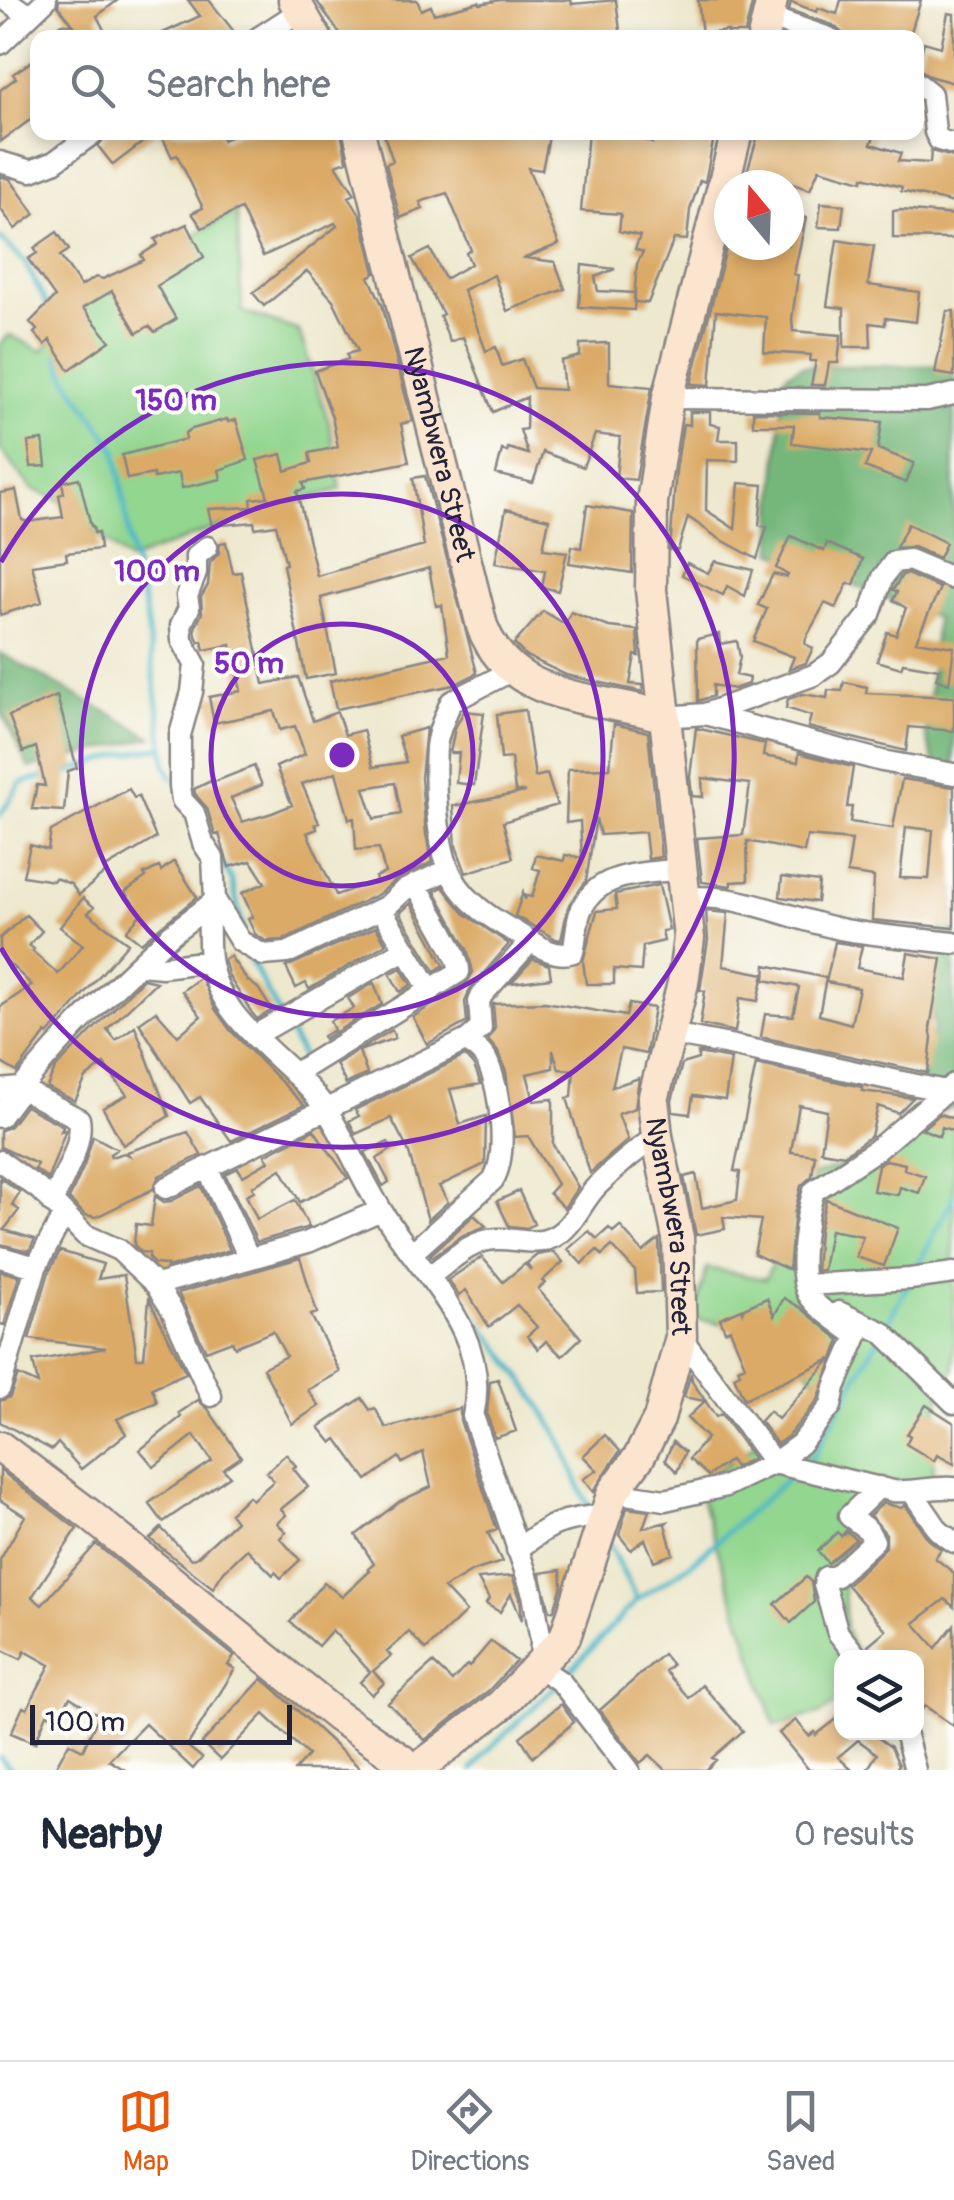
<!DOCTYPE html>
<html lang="en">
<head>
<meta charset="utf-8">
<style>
  body { margin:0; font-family:Pangolin,sans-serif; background:#f2f2f3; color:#1f2937 }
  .controls { position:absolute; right:30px; bottom:30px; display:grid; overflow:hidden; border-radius:20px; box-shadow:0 5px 15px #0003 }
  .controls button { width:90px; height:90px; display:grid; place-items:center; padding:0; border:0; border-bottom:2px solid #e0e1e3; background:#fff; color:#1f2937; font:50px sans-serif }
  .compass { position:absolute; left:714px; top:170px; width:90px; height:90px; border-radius:50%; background:#fff; box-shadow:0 5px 15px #0003; rotate:341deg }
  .scale { position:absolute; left:30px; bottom:25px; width:262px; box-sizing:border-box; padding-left:10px; border:5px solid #22223b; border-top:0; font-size:28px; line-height:35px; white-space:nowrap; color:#22223b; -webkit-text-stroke:8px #fdfcf7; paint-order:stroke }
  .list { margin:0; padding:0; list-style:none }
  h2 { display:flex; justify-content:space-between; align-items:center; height:130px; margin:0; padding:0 40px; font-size:42px }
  h2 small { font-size:32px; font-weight:400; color:#747a83 }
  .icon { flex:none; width:55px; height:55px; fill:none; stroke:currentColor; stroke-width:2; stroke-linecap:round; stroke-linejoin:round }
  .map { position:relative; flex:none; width:954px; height:1770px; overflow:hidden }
  .search { position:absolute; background:#fff; box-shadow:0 5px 15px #0003; left:30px; right:30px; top:30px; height:110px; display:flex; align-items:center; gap:25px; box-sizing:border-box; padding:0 35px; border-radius:20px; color:#747a83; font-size:38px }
  .sheet { height:290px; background:#fff }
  nav { display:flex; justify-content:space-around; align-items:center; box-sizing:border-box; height:140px; border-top:2px solid #e0e1e3; background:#fff; font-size:28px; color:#747a83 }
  nav a { display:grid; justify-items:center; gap:5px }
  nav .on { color:#ea580c }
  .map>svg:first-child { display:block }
  .green { fill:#92d68f; stroke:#5a7c65; stroke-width:2.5 }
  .forest { fill:#75b77a; stroke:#4c6c5a; stroke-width:2.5 }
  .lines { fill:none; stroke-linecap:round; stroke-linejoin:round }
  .stream { stroke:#4db8c9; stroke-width:5 }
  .building { fill:#dbaa66; fill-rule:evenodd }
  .street-casing { stroke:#888584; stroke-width:25 }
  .secondary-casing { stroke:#888584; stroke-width:35 }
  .street { stroke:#fff; stroke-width:20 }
  .secondary { stroke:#fce5cf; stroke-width:30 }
  .ring { fill:none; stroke:#7b2cbf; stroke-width:5 }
  .labels { text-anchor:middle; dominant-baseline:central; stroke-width:8; stroke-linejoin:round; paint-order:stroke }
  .street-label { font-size:28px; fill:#22223b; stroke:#fdfcf7 }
  .centre { fill:#7b2cbf; stroke:#fdfcf7; stroke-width:5 }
  .ring-label { font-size:30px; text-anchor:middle; font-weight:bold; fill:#7b2cbf; stroke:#fdfcf7; stroke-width:8; stroke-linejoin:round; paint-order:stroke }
</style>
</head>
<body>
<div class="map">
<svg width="954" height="1770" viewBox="0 0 954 1770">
  <rect width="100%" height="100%" fill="#fdfcf7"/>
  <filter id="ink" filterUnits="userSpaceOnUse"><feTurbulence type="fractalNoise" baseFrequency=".01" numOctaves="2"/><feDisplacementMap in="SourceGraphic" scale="20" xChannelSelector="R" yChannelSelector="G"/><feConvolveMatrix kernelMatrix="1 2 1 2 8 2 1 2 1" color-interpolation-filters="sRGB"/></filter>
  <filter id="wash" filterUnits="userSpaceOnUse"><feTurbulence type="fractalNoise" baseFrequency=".0048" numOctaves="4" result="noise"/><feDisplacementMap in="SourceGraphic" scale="40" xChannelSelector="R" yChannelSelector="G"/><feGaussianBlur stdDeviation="2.25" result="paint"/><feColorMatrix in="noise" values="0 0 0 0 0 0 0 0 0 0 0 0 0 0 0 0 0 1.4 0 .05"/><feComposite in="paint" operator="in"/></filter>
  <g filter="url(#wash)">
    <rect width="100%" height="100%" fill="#ede8ce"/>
    <!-- green -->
    <path class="green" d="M237,212L242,311L299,331L330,426L341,489L201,533L129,561L57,499L32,489L0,449V343L10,335L42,351L117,275Z
      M954,1121V1369L938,1401L932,1490L840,1517L846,1630L858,1657L842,1658L841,1699L821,1713L775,1726L697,1486L824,1394L785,1333L693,1319L707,1268L765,1279L815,1175C863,1160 907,1138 954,1121Z"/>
    <!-- forest -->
    <path class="forest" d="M802,366H954V829L926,736L936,618L773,552C772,495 781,438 783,380L788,373Z
      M0,653L152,737L29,768L0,709Z
      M954,886V1108L937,1111L921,1082L934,1028L932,990L935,947Z"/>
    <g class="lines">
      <!-- stream -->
      <path class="stream" d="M0,238L24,261L49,308
        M60,346L58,356L68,380L116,450L131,550L145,610L166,765L172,778
        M65,773L123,754L163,747
        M0,815L21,783L49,776
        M220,861L232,880L243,930
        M248,955L280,1016
        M286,1025L304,1060
        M916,1270L954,1196
        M442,1278C484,1327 525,1377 557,1433C571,1458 577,1486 591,1511
        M885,1327L908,1284
        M804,1464L814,1455L879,1337
        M608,1543L637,1600
        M565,1676L637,1600L691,1564L792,1475
        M0,1758L12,1770
        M472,1770L485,1753L558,1684"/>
    </g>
    <g id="blocks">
      <!-- building -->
      <path class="building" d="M59,0H118L97,16L108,38H84L58,6Z
        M188,0H209L239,38H152L200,16Z
        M316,0H417L421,10L431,6L434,14L479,2L480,4L500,0H571L572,4L616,0L621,38H531L526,31L492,38H343Z
        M698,0H753L745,33H728V31L702,34Z
        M841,0H921L909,38H856L842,33L833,25L789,10L791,2L817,12L818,8L837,14Z
        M948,13L954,14V83L932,77L917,68L924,42L941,47Z
        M38,57V114L0,142V90L16,78L13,74Z
        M108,132H156L113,165L98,146Z
        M160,132H220L223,140L239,132H341L347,161L336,165L355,194L349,197L361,216L375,273L369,277L382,304L412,421L401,424L409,462L303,483L305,489L297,491L317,576L424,546L413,478L425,476L477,673L454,685L336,709L330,681L449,654L442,605L436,606L429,568L321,598L336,673L306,679L283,565L286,564L276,525L255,528L254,522L212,526L208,509L252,507L251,499L268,497L257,460L282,454L286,471L311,463L309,453L338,447L332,417L315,371L348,359L347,354L358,351L333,300L307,271L264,306L253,293L337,226L335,223L263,256L241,209L202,228L192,213L203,208L177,155L172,157Z
        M383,132H550L542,170L528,168L559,244L525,258L555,262L565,289L507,311L494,275L463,290L486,351L496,347L502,366L522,359L533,388L564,390L561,361L580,356V344L609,343V383L652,387L636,480L616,478L620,437L595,434L583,467L543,452L533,483L496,474L502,450L507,452L508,448L528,454L520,430L526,429L527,397L493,412L463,337L450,342L440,316L443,314L412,258L430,249L445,279L471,264L466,253L471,250L447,193L420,202L423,209L400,218L386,164L393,161Z
        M588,132H628L652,143V132H715L705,182L700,180L690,210L687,240L674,239L648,303L634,302L637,264L643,252L635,249L640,236L619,231L621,214L581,211Z
        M759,132H876L871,144L901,153L898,161L930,163L931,151L954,157V203L901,191L902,187L863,177L862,181L819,169L810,190L759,172L754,185H743Z
        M0,176L10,179L35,214L15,229L0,208Z
        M821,203L844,205L841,228L818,227Z
        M900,210L954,215V239L893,238V211Z
        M789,213L806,218L794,274L798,275L792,319L793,331L841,335L838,363H829L825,385H811L816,361H810L811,355L764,352L766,317L716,311L710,385L691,384L727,245H789Z
        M187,224L204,257L157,286L176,319L155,332L149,326L137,333L112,291L83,308L110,341L69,370L50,340L45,345L34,333L37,330L30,322L55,297L28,259L37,253L34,248L57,232L69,250L60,256L81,286L96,277L103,279L144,260L141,255L158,244L155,239Z
        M837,240L874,246L868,285L919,292L916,322L885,318V325L870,323L871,347H844V308L827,306Z
        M582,265L615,269L595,277L598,291L635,293L634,310L579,307Z
        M947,311H954V376L935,373Z
        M690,412H710V424L720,426L718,440H738V461L707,460L706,510L735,529L739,483L763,485L759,525L767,527L757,559L718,538L688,517L678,550H670L676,470L683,424L690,425Z
        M753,412L820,413V417L882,422L878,449L914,463L906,483L865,467L871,453L792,443L794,425H753Z
        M227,419L228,422L236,420L248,460L219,470L221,479L182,488L179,473L154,478L153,474L127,479L122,455L186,439L185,433L192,429Z
        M43,440L46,466L31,467L28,442Z
        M79,478L91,526H93L94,533L98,532L100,549L66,553L67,560L32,565L42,602L0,615V493L16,490L22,520L27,522L63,517L59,495L64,493L62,482Z
        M587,505L633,513L632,573L569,563L572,546L581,548Z
        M506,509L549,519L543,549L567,552L558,591L542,587L545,571L495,563Z
        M908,524L946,543L939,558L913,547L896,548Z
        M791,536L824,551L827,543L863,559L854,585L848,583L836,608L825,603L806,638L805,644L813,648L806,663L789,669L794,657L753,641L767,609L758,605L773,574L787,577L788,575L776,568Z
        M226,542L233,573L241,572L264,684L298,677L313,721L337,712L345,735L363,730L373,767L406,762L398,736L426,728L421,778L426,834L432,862L397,879L379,894L283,940L266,941L255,934L248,919L253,917L242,893L265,883L251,861L229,867L219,834L215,835L207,808L195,794L194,789L213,780L214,782L254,766L262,785L231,798L242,822L272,813L292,805L276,767L305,754L295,726L280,730L274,711L214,723L209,697L241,691L231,645L204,650L202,641L199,642L196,636L195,628L202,613L201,597L208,585L210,563L219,553L220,543ZM336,772L349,819L354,818L356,850L379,848L385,873L375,877L376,881L336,895L307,833L317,829L315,824L319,823L302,784ZM395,783L401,814L374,819L364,788Z
        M715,561L753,570L745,596L727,586L723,595L682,575L687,563L708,573Z
        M907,574L940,588L916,641L954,647L949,684L936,679L939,669L903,663L901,668L877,661L887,632L896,635L906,608L893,600L897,592L893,590L902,575Z
        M543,611L565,624L571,612L609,627L637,630L639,656L635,655L630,684L643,685V692L566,675L526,656L514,644Z
        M719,634L720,644L737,641L740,657L736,675L749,678L748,684L734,689L713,685V696L698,701L697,639Z
        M844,682L867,687L866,693L954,697V731L909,727L906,751L808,727L811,716L786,708L788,699L803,694L827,698L828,690L842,691Z
        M57,696L77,768L68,771L64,811L32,809L37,785L45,786L36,747L23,752L9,716Z
        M525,710L535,777L547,774L557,805L503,822L513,858L466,873L456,846L453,806L525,792L515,791L511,758L501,759L497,714Z
        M464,711L484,713L474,785L456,783L459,753H450L455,728Z
        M614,724L648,732L661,857L648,859L645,832L600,835L596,818L586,881L568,907L561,940L556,939L515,916L523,892L525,900L526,896L532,897L540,870L533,868L536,855L564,861L565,855L582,858L580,821L566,823L568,769L610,768Z
        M696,728L765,744L763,756L798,762L799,753L853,767L847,807H852L850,822L893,828L902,779L954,787V928L872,920L874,877L847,873L852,840L807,836L804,852L747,841L748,881L731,882V886L702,882L697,838L743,835L750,784L702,778L703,797L692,796L690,777ZM906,827L933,830L929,879L900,878Z
        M129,789L134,798L138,796L156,838L104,869L106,872L79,895L71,884L55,878L53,881L23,876L30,845L48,850L51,831Z
        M174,861L197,897L141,943L126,931L141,914L125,892L146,877L144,874L159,867L161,871Z
        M782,877L819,882L817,902L780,897Z
        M659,885L669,930L662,931L664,941L643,946L641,971L614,969V984H586L583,961L597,911L617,909L615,894Z
        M443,887L464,913L509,944L470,989L465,1002L467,1022L427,1044L413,1017L466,984L473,972L467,949L435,891Z
        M83,898L94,907L88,913L128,943L48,1035L46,1033L17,1072L0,1062V1007L32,985L0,955V938L26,915L42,931L29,945L34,949L32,951L58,974L83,945L60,927Z
        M411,903L444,965L435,971L400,913Z
        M706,911L728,913L723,966L764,974L758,1001L740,998L735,1032L700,1024L705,991L700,990L708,940Z
        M376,927L386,944L309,989L306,983L296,988L286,967Z
        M835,942L862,946L857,968L904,977L908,953L942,959L930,1028L932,1038L928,1073L761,1037L765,1014L793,1016L799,987L765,980L766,965L826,978L819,1015L851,1024L859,988L826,982Z
        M230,956L247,980L258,988L272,1010L257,1019L252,1013L229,977L224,960Z
        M533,959L549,965L551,978L511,983Z
        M401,968L411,985L400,992L390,974Z
        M201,977L215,1009L230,1030L304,1105L231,1141L200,1097L190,1103L139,1023L156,1011L178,1036L201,1016L182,991Z
        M143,979L156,982L107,1029L116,1040L135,1026L169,1116L123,1145L103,1108L127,1095L104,1064L86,1078L75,1101L47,1087L55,1069L70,1053Z
        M374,983L382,1004L324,1039L323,1036L334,1030L330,1021L354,1008L348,998Z
        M545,1002L626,1016L629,1004L654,1008L646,1054L621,1049L612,1087L639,1078L635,1108L618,1114L628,1140L590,1173L567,1098L572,1097L574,1070L559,1069L553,1050V1068L527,1074L534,1101L553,1099V1145L578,1187L564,1208L549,1193L557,1184L528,1136L515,1137L506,1072L498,1052L488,1040L495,1028L493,1004Z
        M392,1030L395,1038L359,1051L367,1074L346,1084L336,1064Z
        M698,1053L731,1059L725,1100L693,1096L690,1114L673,1112L672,1101L682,1064L698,1059Z
        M465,1056L474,1066L481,1084L450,1089L460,1124L486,1116L485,1164L439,1186L448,1202L428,1220L408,1150L391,1118L356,1134L349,1121L359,1116L355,1110Z
        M756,1064L862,1087V1091L913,1098L898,1113L878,1106L871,1136L844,1155L821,1151L827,1111L799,1105L791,1152L815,1155L812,1176L801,1186L795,1211L789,1270L754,1254L761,1220L723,1217L725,1229L696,1235L684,1177L696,1174L702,1208L737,1200L740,1172L734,1171Z
        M25,1106L63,1126L61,1131L66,1129L48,1179L35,1169L37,1164L0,1147V1131L10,1126Z
        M940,1114L954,1119V1131L942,1127L939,1136L922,1129Z
        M314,1130L348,1178L300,1202L281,1169L252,1187L254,1191L246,1195L257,1219L295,1200L309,1227L257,1242L225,1174L238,1168L243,1176L269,1161L265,1155Z
        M188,1132L201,1155L159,1176L153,1189L96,1217L85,1215L69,1199L84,1166L93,1136L117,1149L110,1154L111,1157L124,1153L129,1155L127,1152Z
        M388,1142L392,1149L377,1159L389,1182L383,1186L365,1152Z
        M886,1160L905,1164L904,1169L925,1176L919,1193L900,1187L898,1195L873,1191L878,1165Z
        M0,1178L20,1192L12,1205L19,1210L4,1230L35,1239L29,1251L0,1244Z
        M201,1186L230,1250L167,1268V1265L154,1264L149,1259V1253L141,1252L134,1245L136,1224L151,1226L155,1196L164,1202L171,1201Z
        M519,1191L534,1224L527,1228L509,1226L497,1201Z
        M826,1199L898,1228L884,1266L856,1257L863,1236L830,1230L823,1270L816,1271L819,1230Z
        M474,1215L486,1226L463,1235L432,1257L430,1255Z
        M620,1226L643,1252L659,1239L661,1292L637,1293L635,1271L612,1246L602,1255L597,1250L582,1264L568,1249L589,1231L597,1239L609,1228L613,1232Z
        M60,1251L103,1264L98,1279L124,1275L137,1358H144L149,1299L186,1373L152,1388L157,1402L117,1419L126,1434L81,1469L58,1443L52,1450L0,1422V1401L10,1397L18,1375L38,1384L33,1361L106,1348L29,1339L49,1272Z
        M554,1252L563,1262L542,1281L545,1283L538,1289L581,1338L562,1356L546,1341L538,1349L527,1336L537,1327L517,1305L489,1327L466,1290L459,1295L448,1280L482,1257L503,1282L525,1264L531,1270L527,1263L537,1255Z
        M300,1258L317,1313L311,1315L340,1372L308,1390L319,1406L292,1424L263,1368L286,1356L273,1331L235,1347L232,1341L206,1351L178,1293Z
        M0,1271L19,1276L4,1325L0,1324Z
        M767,1298L774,1316L784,1298L801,1308L840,1340L818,1400L788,1436L777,1444L760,1421L769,1411L778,1419L831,1359L744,1399L734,1376L740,1373L738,1368L745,1365L730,1329L725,1331L720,1318L742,1309L743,1312L744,1308Z
        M691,1373L692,1381L716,1417L721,1414L753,1458L735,1467L730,1460L708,1476L689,1459L707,1438L687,1418L705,1401L684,1397Z
        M498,1379L516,1431L495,1438L487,1414L490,1381Z
        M362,1398L370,1410L375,1408L386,1428L460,1408V1420L497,1530L488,1533L502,1562L473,1571L444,1588L466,1612L426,1650L409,1632L387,1652L391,1656L373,1671L384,1683L372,1695L360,1682L370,1672L332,1630L318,1646L290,1622L324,1582L342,1597L370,1571L368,1569L374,1564L356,1535L400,1501L431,1487L423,1452L402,1463L399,1457L367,1480L337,1439L332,1443L319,1427Z
        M198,1400L208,1409L241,1457L223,1469L230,1476L163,1522L149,1503L212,1461L194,1435L154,1467L140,1450L181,1417L179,1413Z
        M926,1405L954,1423V1464L937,1455L934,1461L906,1444L910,1436L907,1434Z
        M605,1435L620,1451L593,1492L583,1479L597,1470L583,1456Z
        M673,1442L685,1452L677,1472L665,1460Z
        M286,1454L296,1466L293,1468L308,1487L281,1509L286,1515L277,1523L286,1532L280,1538L300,1560L281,1578L275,1572L273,1575L247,1549L224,1571L213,1588L150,1539L161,1528L191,1559L196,1558L236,1521L230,1513L248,1496L252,1500L274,1481L266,1472Z
        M0,1470L77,1529L32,1597L42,1605L96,1544L234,1656L228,1665L235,1669L187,1746L202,1758L193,1769L145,1724L109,1760L125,1770H54L69,1743L83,1750L99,1715L70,1697L57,1720L47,1714L35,1743L11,1733L23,1707L27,1709L50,1665L25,1651L21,1659L0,1649V1560L25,1516L0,1500Z
        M883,1503L901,1508L905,1505L928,1539L941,1549L935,1558L954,1573V1607L945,1599L914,1623L936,1648L954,1625V1726L925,1706L916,1714V1658H883L868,1645L886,1630L847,1585L886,1547V1534L870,1515Z
        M627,1508L649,1511L643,1528L667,1522L665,1524L673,1554L654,1561L645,1539L631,1550L619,1535Z
        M846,1531L856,1539L828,1563L818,1551L837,1532L841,1536Z
        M561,1570L562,1586L554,1610L550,1611L540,1573Z
        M512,1576L520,1597L522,1620L511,1594L500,1612L486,1604L489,1599L478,1579Z
        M806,1577L811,1582L814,1602L791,1623L775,1604Z
        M491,1641L516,1661L488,1691L425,1740L388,1703L433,1663L452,1681L467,1665L469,1667Z
        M663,1654L672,1665L665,1671L689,1698L702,1685L743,1731L712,1758L716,1760L706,1770H666L650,1755L640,1763L600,1710Z
        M262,1679L271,1686L362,1770H295L308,1755L264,1714L220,1760L202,1743Z
        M561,1704L574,1722L533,1757L520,1737Z
        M842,1715V1732H870L891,1747L899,1765L895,1770H867L877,1754L858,1740L838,1757L852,1770H809L779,1733L796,1720L809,1736L815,1732L816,1735Z"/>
    </g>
  </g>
  <g filter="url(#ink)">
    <use href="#blocks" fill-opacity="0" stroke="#888584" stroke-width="2.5"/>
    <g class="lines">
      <!-- street casing -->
      <g class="street-casing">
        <path id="street" d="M6,0L29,16
          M768,17L829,38
          M65,35L67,38
          M258,38L300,11
          M0,44L46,0
          M916,82L931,94L935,132L939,140L954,144
          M0,162L31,171L54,162L95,132
          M668,398L927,400L954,394
          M207,547L196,556V573L187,596L189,608L181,625L182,640L195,664L192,692L180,735V786L182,800L194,813L203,843L213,858L215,900L240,941L263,955L287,953L387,906L403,891L449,869
          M513,670L451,702C445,716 438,731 436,747C434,781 436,848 453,878C467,903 492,919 517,933C534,943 554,959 573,952C576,939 576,925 580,913C596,870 645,874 683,869
          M705,714L814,675L831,663L870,614L883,577L894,562L909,560L954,579
          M665,717L705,714L882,761L954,774
          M685,898C741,892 791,920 845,930C881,936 918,939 954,943
          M209,906C209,923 208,942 210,959C219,1025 290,1058 325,1108C346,1139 360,1176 380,1208C419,1274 493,1331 473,1416L533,1594L541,1641L540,1668L561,1682L629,1770
          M381,909L431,991
          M141,965L162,967L210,961
          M669,1034C763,1049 854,1073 946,1091
          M254,1036L406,949
          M294,1074L459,972C462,958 425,902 416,884
          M0,1090L20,1088L79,1119C84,1144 62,1179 52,1203
          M0,1117C46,1051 107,994 166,939C181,925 200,914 215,900
          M0,1161L43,1192L85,1235L119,1250L156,1285L172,1310L211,1396
          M207,1167L249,1258
          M166,1188L467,1040L481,1028L479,1002L482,995L531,941
          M412,1253L493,1180C509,1154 500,1091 488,1063C485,1054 474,1047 467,1040
          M0,1257L36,1267
          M430,1276C449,1262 472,1239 497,1239C515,1238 534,1246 551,1238C573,1229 581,1202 597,1186C615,1168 635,1151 657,1136
          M156,1285L308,1242L381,1210
          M805,1285L910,1279L954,1273
          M839,1312L882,1332L954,1403
          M681,1337L774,1463L800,1444L831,1406L835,1387L857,1336C842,1324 818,1310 808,1294C796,1272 806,1215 814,1191L876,1150L954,1084
          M0,1388L36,1267L63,1216
          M613,1492L665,1500L726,1486L774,1463L893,1491C914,1493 933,1486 954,1488
          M913,1493L939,1531L954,1542
          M517,1550C552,1522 560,1520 604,1515
          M858,1658L838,1633L824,1585L826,1577H835L874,1541L868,1530L849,1516L879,1487
          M905,1732L915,1770"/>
      </g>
      <!-- secondary casing -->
      <g class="secondary-casing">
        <g id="secondary">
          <path d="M294,0L316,38"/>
          <path d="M763,38L772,0"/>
          <path id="s1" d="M359,132L482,626C512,705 599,695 665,717L689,938L683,983L653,1100L657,1136L678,1238L681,1337L659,1419L639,1457L613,1492L565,1637L501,1705L416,1770"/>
          <path d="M665,717L651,590L652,502L668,398L737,132"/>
          <path d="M0,1447L90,1515L337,1716L416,1770"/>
        </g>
      </g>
      <!-- street -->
      <use href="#street" class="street"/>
      <!-- secondary -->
      <use href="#secondary" class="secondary"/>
    </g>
  </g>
  <!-- distance rings -->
  <g class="ring">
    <circle cx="342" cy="755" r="131"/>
    <circle cx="342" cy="755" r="261"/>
    <path d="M1 562A392 392 0 1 1 1 948"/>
  </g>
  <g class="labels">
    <!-- street labels -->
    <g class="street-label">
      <text stroke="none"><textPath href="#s1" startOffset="332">Nyambwera Street</textPath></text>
      <text stroke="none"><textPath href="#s1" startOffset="1240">Nyambwera Street</textPath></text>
    </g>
  </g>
  <circle cx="342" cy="755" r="15" class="centre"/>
  <g class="ring-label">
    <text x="176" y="410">150 m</text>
    <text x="157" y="581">100 m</text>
    <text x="249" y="673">50 m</text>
  </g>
</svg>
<div class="controls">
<button><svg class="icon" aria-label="layers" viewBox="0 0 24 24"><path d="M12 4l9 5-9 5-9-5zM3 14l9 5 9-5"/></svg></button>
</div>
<svg class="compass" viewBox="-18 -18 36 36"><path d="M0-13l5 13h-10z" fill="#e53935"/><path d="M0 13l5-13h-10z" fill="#747a83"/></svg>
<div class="scale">100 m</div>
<div class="search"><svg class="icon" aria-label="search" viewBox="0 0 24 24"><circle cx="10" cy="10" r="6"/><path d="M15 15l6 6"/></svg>Search here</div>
</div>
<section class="sheet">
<h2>Nearby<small>0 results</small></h2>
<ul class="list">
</ul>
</section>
<nav>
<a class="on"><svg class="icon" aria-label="map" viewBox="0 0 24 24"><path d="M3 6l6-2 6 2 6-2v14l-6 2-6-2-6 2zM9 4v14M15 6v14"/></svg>Map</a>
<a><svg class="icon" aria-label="directions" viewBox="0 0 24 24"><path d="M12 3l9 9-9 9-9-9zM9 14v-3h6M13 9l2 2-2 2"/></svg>Directions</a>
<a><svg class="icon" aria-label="saved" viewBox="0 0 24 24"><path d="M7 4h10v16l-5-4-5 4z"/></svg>Saved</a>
</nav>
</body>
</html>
